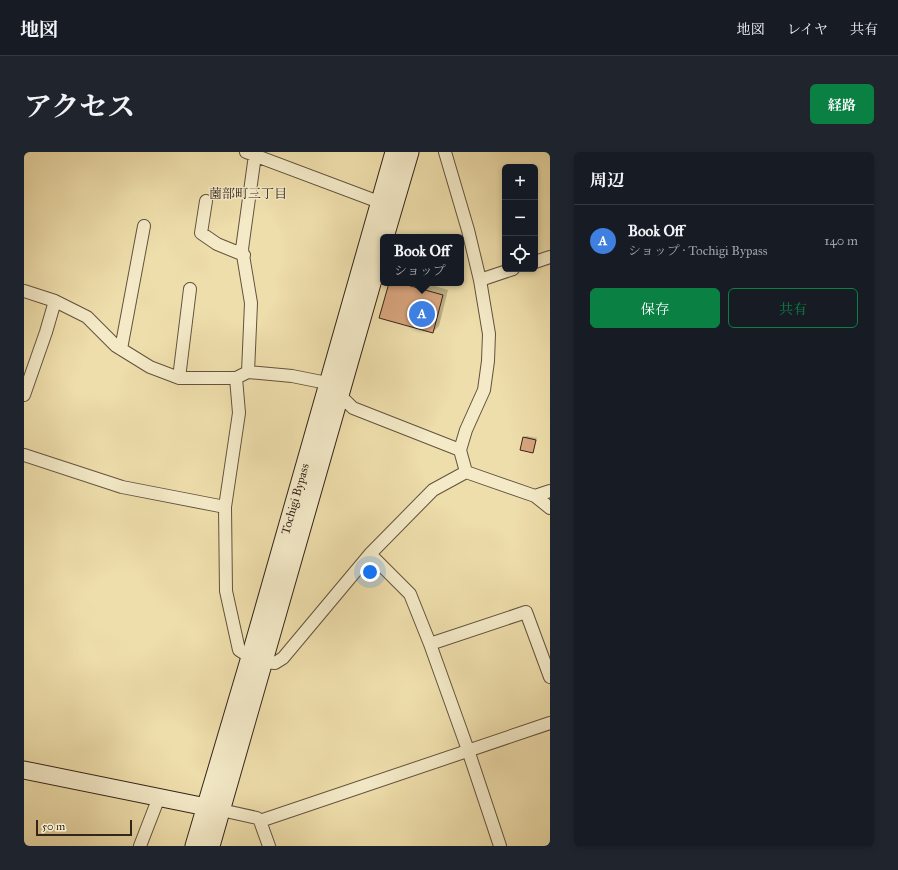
<!DOCTYPE html>
<html lang="ja">
<head>
<meta charset="utf-8">
<style>
  body { margin:0; font-family:"IM FELL Great Primer","Noto Serif JP",serif; background:#20242c; color:#f1f3f6 }
  .controls { position:absolute; right:12px; top:12px; display:grid; overflow:hidden; border-radius:6px; box-shadow:0 2px 6px #0003 }
  .controls button { width:36px; height:36px; display:grid; place-items:center; padding:0; border:0; border-bottom:1px solid #363941; background:#171b24; color:#f1f3f6; font:20px sans-serif }
  .scale { position:absolute; left:12px; bottom:10px; width:96px; box-sizing:border-box; padding-left:4px; border:2px solid #33251a; border-top:0; font-size:11px; line-height:14px; white-space:nowrap; color:#33251a; -webkit-text-stroke:3px #f4eac8; paint-order:stroke }
  .you { position:absolute; left:346px; top:420px; width:14px; height:14px; margin:-10px; border:3px solid #fff; border-radius:50%; background:#1a73e8; box-shadow:0 0 0 6px #1a73e833 }
  .badge { display:grid; place-items:center; width:26px; height:26px; border-radius:50%; background:#0b8043; color:#fff; font-size:13px; font-weight:700 }
  .pin { position:absolute; translate:-50% -50%; border:2px solid #fff; box-shadow:0 1px 4px #0006 }
  .popup { position:absolute; left:356px; top:82px; width:84px; height:52px; box-sizing:border-box; display:grid; place-content:center; border-radius:6px; background:#171b24; filter:drop-shadow(0 1px 3px #0005); font-size:13px; white-space:nowrap; color:#9ea1a6 }
  .popup b { font-size:15px; color:#f1f3f6 }
  .popup::after { content:''; position:absolute; left:50%; top:100%; margin-left:-8px; border:8px solid transparent; border-top-color:#171b24 }
  .list { margin:0; padding:0; list-style:none }
  h2 { display:flex; justify-content:space-between; align-items:center; height:52px; margin:0; padding:0 16px; font-size:17px }
  h2 small { font-size:13px; font-weight:400; color:#9ea1a6 }
  .list li { display:grid; grid-template-columns:26px 1fr auto; gap:12px; align-items:center; box-sizing:border-box; height:72px; padding:0 16px; border-top:1px solid #363941 }
  .list b { display:block; font-size:15px; white-space:nowrap }
  .list p { margin:0; font-size:13px; white-space:nowrap; color:#9ea1a6 }
  .list em { font-size:13px; font-style:normal; color:#9ea1a6 }
  .actions { display:flex; gap:8px; padding:12px 16px }
  .actions a { flex:1; padding:9px 0; border:1px solid #0b8043; border-radius:6px; text-align:center; font-size:14px; color:#0b8043 }
  .actions .main { background:#0b8043; color:#fff }
  .icon { flex:none; width:22px; height:22px; fill:none; stroke:currentColor; stroke-width:2; stroke-linecap:round; stroke-linejoin:round }
  .map { position:relative; flex:none; width:526px; height:694px; overflow:hidden; border-radius:6px }
  header { display:flex; align-items:center; gap:24px; box-sizing:border-box; height:56px; padding:0 20px; background:#171b24; border-bottom:1px solid #363941 }
  header strong { font-size:19px }
  nav { display:flex; gap:22px; margin-inline-start:auto; font-size:14px }
  .intro { display:flex; align-items:center; justify-content:space-between; box-sizing:border-box; height:96px; padding:0 24px }
  h1 { margin:0; font-size:28px }
  .button { padding:10px 18px; border-radius:6px; background:#0b8043; color:#fff; font-size:14px; font-weight:700 }
  main { display:flex; gap:24px; padding:0 24px }
  aside { flex:1; background:#171b24; border-radius:6px; box-shadow:0 2px 6px #0003 }
  .map>svg:first-child { display:block }
  .shadow { fill:#0003 }
  .building { fill:#d9a57e; stroke:#33251a }
  .lines { fill:none; stroke-linecap:round; stroke-linejoin:round }
  .street-casing { stroke:#62533e; stroke-width:14 }
  .secondary-casing { stroke:#33251a; stroke-width:19 }
  .street { stroke:#f4eac8; stroke-width:12 }
  .secondary { stroke:#f4eac8; stroke-width:17 }
  .labels { text-anchor:middle; dominant-baseline:central; stroke-width:3; stroke-linejoin:round; paint-order:stroke }
  .street-label { font-size:12px; fill:#33251a; stroke:#f4eac8 }
  .neighbourhood-label { font-size:13px; fill:#33251a; stroke:#f4eac8 }
</style>
</head>
<body>
<header>
<strong>地図</strong>
<nav><a>地図</a><a>レイヤ</a><a>共有</a></nav>
</header>
<div class="intro"><h1>アクセス</h1><a class="button">経路</a></div>
<main>
<div class="map">
<svg width="526" height="694" viewBox="0 0 526 694">
  <rect width="100%" height="100%" fill="#eedeab"/>
  <filter id="stains"><feTurbulence type="fractalNoise" baseFrequency=".005" numOctaves="4"/><feColorMatrix values="0 0 0 0 .2 0 0 0 0 .09 0 0 0 0 .02 0 0 0 .5 -.17"/></filter>
  <radialGradient id="worn" r=".72"><stop offset=".6" stop-color="#630" stop-opacity="0"/><stop offset="1" stop-color="#630" stop-opacity=".3"/></radialGradient>
  <!-- shadow -->
  <path class="shadow" d="M366,131H401L424,138L415,174L409,180Z
    M502,284L513,286L510,298L509,299L500,286Z"/>
  <!-- building -->
  <path class="building" d="M365,131H376L419,143L409,181L355,166Z
    M499,285L512,288L509,301L496,298Z"/>
  <g class="lines">
    <!-- street casing -->
    <g class="street-casing">
      <path id="street" d="M222,0L355,50
        M421,0L444,78L456,128L465,182L464,209L460,238L442,278L436,298L442,320L511,344L526,356
        M182,49L177,81L193,92L220,103
        M511,110L526,105
        M456,128L489,117
        M0,139L31,149L63,165L92,194L126,215L155,226H212L224,220L268,224L303,231L329,256L436,298
        M97,197L120,74
        M224,220L227,151L218,97L231,3
        M155,226L166,137
        M212,226L215,261L201,355L202,439L215,498L226,505
        M0,243L22,180L31,149
        M0,303L98,335L201,355
        M511,344L526,339
        M346,402L386,442L406,492L444,598L476,694
        M406,492L502,460L526,525
        M239,510L251,511L259,506L346,402L409,338L442,320
        M197,658L233,666L236,669L245,694
        M236,669L526,571
        M116,694L135,645"/>
    </g>
    <!-- secondary casing -->
    <g class="secondary-casing">
      <path id="secondary" d="M361,85L386,0
        M0,618L192,657
        M170,694L226,505L370,0
        M187,694L359,93"/>
    </g>
    <!-- street -->
    <use href="#street" class="street"/>
    <!-- secondary -->
    <use href="#secondary" class="secondary"/>
  </g>
  <g class="labels">
    <!-- street labels -->
    <g class="street-label">
      <text transform="translate(271 347) rotate(-74)">Tochigi Bypass</text>
    </g>
    <!-- neighbourhood labels -->
    <g class="neighbourhood-label">
      <text x="224" y="42">薗部町三丁目</text>
    </g>
  </g>
  <rect width="100%" height="100%" filter="url(#stains)"/>
  <rect width="100%" height="100%" fill="url(#worn)"/>
</svg>
<div class="controls">
<button>+</button>
<button>−</button>
<button><svg class="icon" aria-label="locate" viewBox="0 0 24 24"><circle cx="12" cy="12" r="6"/><path d="M12 2v4M12 18v4M2 12h4M18 12h4"/></svg></button>
</div>
<div class="scale">50 m</div>
<div class="you"></div>
<div class="pin badge" style="left:398px;top:162px;background:#3f7fe0">A</div>
<div class="popup"><b>Book Off</b>ショップ</div>
</div>
<aside>
<h2>周辺<small></small></h2>
<ul class="list">
<li><span class="badge" style="background:#3f7fe0">A</span><div><b>Book Off</b><p>ショップ · Tochigi Bypass</p></div><em>140 m</em></li>
</ul>
<div class="actions"><a class="main">保存</a><a>共有</a></div>
</aside>
</main>
</body>
</html>
